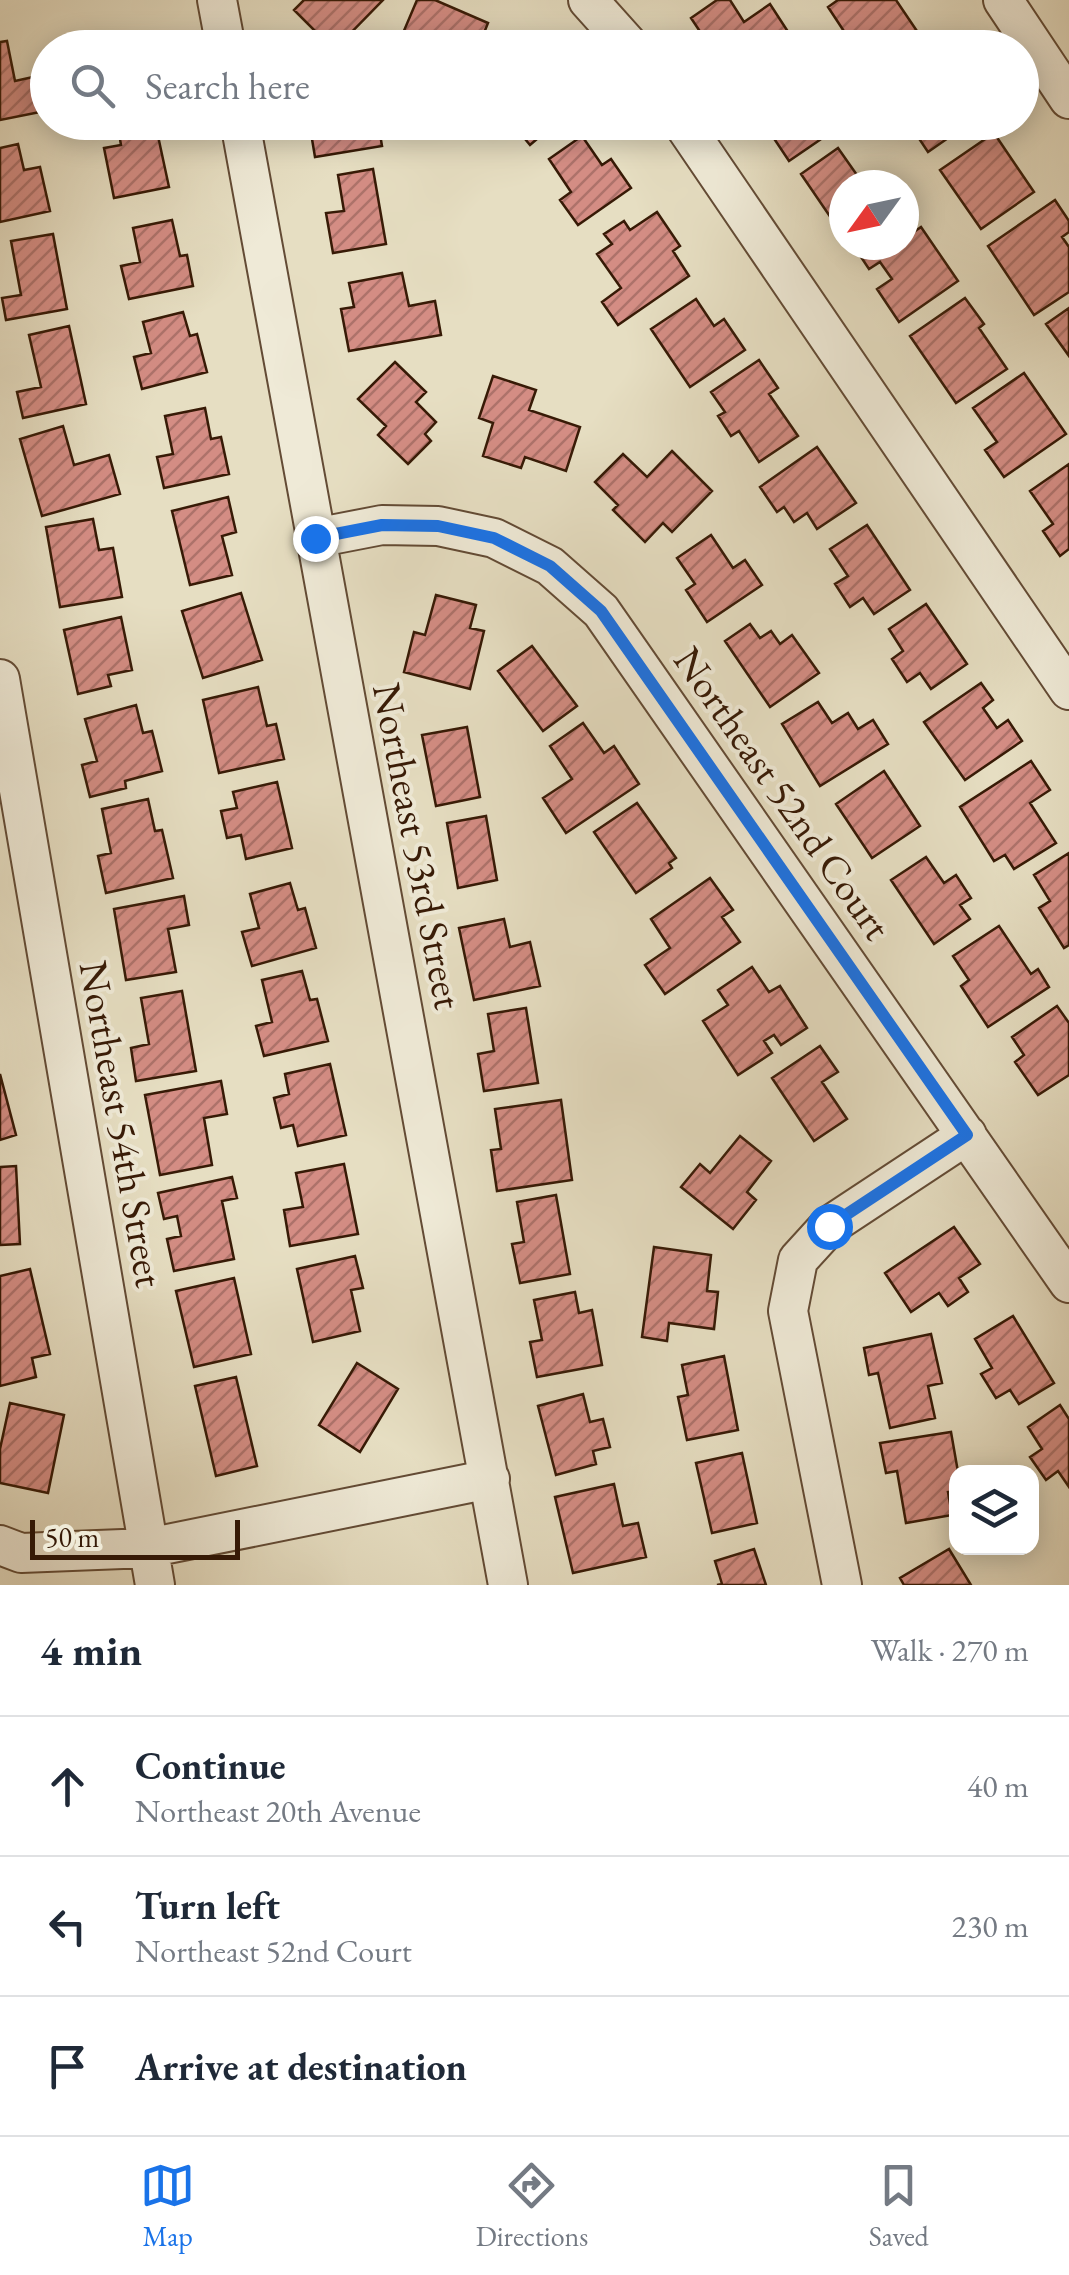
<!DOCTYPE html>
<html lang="en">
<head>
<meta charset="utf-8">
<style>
  body { margin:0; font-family:"EB Garamond",serif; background:#f6f6f7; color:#1f2937 }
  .controls { position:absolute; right:30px; bottom:30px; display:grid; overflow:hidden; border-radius:20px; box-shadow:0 5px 25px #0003 }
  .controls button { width:90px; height:90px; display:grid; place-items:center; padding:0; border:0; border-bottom:2px solid #e0e1e3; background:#fff; color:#1f2937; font:50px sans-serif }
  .compass { position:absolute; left:829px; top:170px; width:90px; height:90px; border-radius:50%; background:#fff; box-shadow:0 5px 25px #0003; rotate:237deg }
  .scale { position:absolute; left:30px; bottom:25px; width:210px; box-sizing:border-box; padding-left:10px; border:5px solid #371a06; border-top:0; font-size:28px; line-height:35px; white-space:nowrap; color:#371a06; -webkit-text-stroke:8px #efead7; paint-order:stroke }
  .stop { position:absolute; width:30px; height:30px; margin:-22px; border:8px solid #1a73e8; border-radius:50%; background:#fff }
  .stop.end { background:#1a73e8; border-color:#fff; box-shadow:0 2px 10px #0008 }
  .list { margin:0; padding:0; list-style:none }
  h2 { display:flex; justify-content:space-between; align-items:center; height:130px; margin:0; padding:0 40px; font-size:42px }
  h2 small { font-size:32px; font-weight:400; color:#747a83 }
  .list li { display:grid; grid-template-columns:65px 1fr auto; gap:30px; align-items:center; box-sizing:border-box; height:140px; padding:0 40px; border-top:2px solid #e0e1e3 }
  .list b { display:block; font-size:38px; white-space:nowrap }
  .list p { margin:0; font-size:32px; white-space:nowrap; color:#747a83 }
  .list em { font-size:32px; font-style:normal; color:#747a83 }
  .icon { flex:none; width:55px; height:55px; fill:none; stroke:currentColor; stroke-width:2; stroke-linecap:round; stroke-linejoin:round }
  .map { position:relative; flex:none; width:1069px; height:1585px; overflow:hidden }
  .search { position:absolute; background:#fff; box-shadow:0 5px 25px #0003; left:30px; right:30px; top:30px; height:110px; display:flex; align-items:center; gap:25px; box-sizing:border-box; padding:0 35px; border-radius:55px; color:#747a83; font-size:38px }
  .sheet { height:550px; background:#fff }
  nav { display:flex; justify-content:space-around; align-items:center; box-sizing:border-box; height:140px; border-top:2px solid #e0e1e3; background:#fff; font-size:28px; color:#747a83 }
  nav a { display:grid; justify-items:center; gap:5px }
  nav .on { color:#1a73e8 }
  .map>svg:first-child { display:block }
  .building { fill:url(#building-hatch); stroke:#371a06; stroke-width:2.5 }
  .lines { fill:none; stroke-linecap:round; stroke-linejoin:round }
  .minor-casing { stroke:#634b35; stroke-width:42 }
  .minor { stroke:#efead7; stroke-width:38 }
  .route { stroke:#1a73e8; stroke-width:12 }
  .labels { text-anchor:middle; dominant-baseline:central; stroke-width:8; stroke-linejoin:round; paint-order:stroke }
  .street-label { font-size:40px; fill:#371a06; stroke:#efead7 }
</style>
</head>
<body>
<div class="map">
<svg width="1069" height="1585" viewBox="0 0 1069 1585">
  <defs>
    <pattern id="building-hatch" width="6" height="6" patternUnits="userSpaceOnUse" patternTransform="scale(2.5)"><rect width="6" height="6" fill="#d48d84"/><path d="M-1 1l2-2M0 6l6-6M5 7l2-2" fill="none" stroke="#ad726a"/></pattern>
  </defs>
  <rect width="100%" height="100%" fill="#e6dec2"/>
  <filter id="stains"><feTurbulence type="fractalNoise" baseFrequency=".002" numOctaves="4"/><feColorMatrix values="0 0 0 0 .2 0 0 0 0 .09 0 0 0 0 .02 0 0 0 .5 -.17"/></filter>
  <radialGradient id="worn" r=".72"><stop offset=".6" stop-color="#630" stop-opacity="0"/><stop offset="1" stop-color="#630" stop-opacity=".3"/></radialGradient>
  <!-- building -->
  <path class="building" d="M304,0H383L336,48H332L294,10Z
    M417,0H435L488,23L478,48H438L403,33Z
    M717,0H730L744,22L770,4L794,41L784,48H711L691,18Z
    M838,0H896L923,40L912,48H855L828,7Z
    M7,41L15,81L33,77L40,112L0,120V42Z
    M117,122H155L169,187L114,198L104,148L121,145Z
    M320,122H378L382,146L315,157L310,127L320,126Z
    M511,122H557L530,145Z
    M763,122H846L789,161Z
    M908,122H971L928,152Z
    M994,133L1034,192L981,229L940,170Z
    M582,136L602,165L611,159L631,188L578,225L560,200L571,192L549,159Z
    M18,144L24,170L40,167L50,211L0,222V148Z
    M838,148L864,185H844V237L801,174Z
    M373,169L386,244L333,253L326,213L344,211L338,175Z
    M1055,200L1069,221V232L1062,237L1069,247V292L1034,315L988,246Z
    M657,212L680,246L673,251L689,276L618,325L602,302L621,288L597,254L612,244L604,234L624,221L630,230Z
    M172,220L180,256L187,255L193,286L129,299L121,266L140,262L133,228Z
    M921,227L958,281L899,322L877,289L892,279L880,262L869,269L857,251L866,245H904V231L908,236Z
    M53,234L67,309L6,320L2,298L21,295L11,241Z
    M402,273L409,306L435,301L441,335L349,351L341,309L354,307L349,283Z
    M965,298L984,324L979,328L1007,369L956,403L910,336Z
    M696,299L714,326L724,319L745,350L690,387L651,329Z
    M1069,308V356L1046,324Z
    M183,312L190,336L197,334L207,372L142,389L134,357L151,353L143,322Z
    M69,326L86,404L23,418L17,392L41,387L29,335Z
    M759,360L778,388L769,394L798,436L759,462L739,431L731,436L718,416L725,412L711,392Z
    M395,362L426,392L416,402L436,422L425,434L431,441L408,464L378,435L386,426L358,399Z
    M1024,373L1066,434L1004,477L985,450L997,442L973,408Z
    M493,376L536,390L529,410L580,427L566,471L525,457L521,468L483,456L493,423L479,418Z
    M205,408L211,439L221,437L229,474L164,488L157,457L173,454L165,416Z
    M63,426L74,465L109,455L120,494L42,516L20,439Z
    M817,447L856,503L817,529L807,513L794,522L784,507L777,512L760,487Z
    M672,451L712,491L672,532L663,523L645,542L613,510L618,505L595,482L623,454L647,477Z
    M1069,464V549L1060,556L1043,531L1053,524L1030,491Z
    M228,497L236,532L222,536L232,575L190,585L172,511Z
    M93,519L99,550L113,548L122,597L60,607L46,527Z
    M867,525L910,590L874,614L863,598L850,607L835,584L848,576L830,549Z
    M711,535L733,568L745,560L762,585L707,622L686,590L695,584L677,558Z
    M241,593L262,660L203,678L182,611Z
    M436,595L476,605L470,628L484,631L470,689L404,672L414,632L425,635Z
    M926,604L967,664L931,689L920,673L907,682L892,659L903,651L889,629Z
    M121,617L132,670L108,675L111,686L78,694L64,630Z
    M750,624L760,638L771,631L780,644L792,635L819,673L770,707L725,641Z
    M532,646L577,706L543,731L498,671Z
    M981,683L993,700L983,708L997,728L1008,720L1022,741L965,780L924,722Z
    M258,687L267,726L276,724L284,759L219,773L203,700Z
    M818,702L832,723L848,713L858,729L873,720L888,744L820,786L782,724Z
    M136,705L143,733L152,731L162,771L125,781L126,788L90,797L82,765L97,761L85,719Z
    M583,723L604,753L614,746L639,784L566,833L543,798L572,779L550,746Z
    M467,727L480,797L436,806L422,735Z
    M1031,761L1050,790L1030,803L1056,843L1014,869L1005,855L994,861L960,807Z
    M884,771L920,826L872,858L836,804Z
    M277,782L292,848L246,859L241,835L227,838L221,811L237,808L233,792Z
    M148,799L155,831L162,830L173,878L106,893L98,856L111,853L102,809Z
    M637,803L676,858L669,863L672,868L636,893L594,832Z
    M486,816L497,880L458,888L447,823Z
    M1069,853V945L1064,948L1039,908L1050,901L1034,875Z
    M926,857L944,883L956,875L971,898L960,905L970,919L934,944L891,880Z
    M710,878L733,910L722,917L740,942L665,994L645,965L670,948L651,919Z
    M290,883L298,910L305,908L316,948L252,966L242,932L259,928L250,894Z
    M184,896L189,925L168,929L176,972L126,980L114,909Z
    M504,919L510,947L530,942L540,986L474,1000L459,928Z
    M999,926L1031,974L1038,969L1049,987L988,1027L961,986L969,980L953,956Z
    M752,967L769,992L780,986L807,1028L781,1045L774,1035L764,1041L772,1053L738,1075L703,1021L728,1005L718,990Z
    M302,971L310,1000L317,999L328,1041L264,1056L256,1026L272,1022L262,980Z
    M182,991L196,1071L136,1081L131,1048L149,1044L141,998Z
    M1057,1006L1069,1023V1075L1038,1095L1015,1062L1024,1055L1012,1037Z
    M526,1008L538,1083L484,1091L478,1054L494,1051L488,1014Z
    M820,1046L838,1072L822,1082L847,1119L814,1141L772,1078Z
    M330,1064L346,1135L298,1146L293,1125L281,1128L274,1098L289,1094L285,1074Z
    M0,1074L16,1135L0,1140Z
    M221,1081L227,1114L204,1118L212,1165L160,1175L145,1095Z
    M561,1100L572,1180L497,1191L491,1150L501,1149L495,1109Z
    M740,1136L771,1161L747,1192L756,1200L733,1229L681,1187L700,1164L710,1173Z
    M344,1164L358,1234L290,1246L284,1210L303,1207L296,1173Z
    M16,1166L20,1244L0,1245V1167Z
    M232,1177L237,1198L222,1201L234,1259L174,1271L167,1239L181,1236L177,1216L164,1219L158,1193Z
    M556,1195L570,1274L520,1283L512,1244L524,1242L517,1202Z
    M954,1227L980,1264L959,1278L968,1292L948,1306L939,1293L911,1312L885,1273Z
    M654,1247L711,1255L707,1291L718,1292L714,1329L669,1323L667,1341L642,1337Z
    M355,1256L363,1288L351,1290L360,1331L313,1342L297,1269Z
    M30,1269L50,1354L32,1358L36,1377L0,1386V1276Z
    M234,1278L251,1354L194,1367L176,1291Z
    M575,1292L579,1313L592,1310L602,1365L537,1377L530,1342L542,1340L534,1300Z
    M1013,1316L1054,1383L1019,1404L1010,1390L996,1398L981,1374L992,1368L975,1339Z
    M931,1334L942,1383L928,1386L935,1418L890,1428L878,1373L869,1375L864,1348Z
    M724,1356L738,1430L687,1440L678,1397L688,1395L682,1365Z
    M357,1363L398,1389L360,1452L319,1425Z
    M236,1377L257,1466L216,1476L195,1386Z
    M583,1394L590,1422L603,1419L610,1447L593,1451L596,1464L556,1475L538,1406Z
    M10,1403L64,1415L48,1493L0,1483V1449Z
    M1060,1405L1069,1419V1487L1058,1471L1046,1480L1030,1457L1042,1449L1028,1427Z
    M951,1432L958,1472H956V1491L948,1492L952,1515L906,1523L897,1471L886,1473L880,1443Z
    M742,1453L757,1523L712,1533L696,1463Z
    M614,1484L623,1526L638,1523L646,1557L573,1573L555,1497Z
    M754,1549L766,1585H717L722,1584L715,1561Z
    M949,1549L971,1585H904L900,1578Z"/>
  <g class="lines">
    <!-- minor casing -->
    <g class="minor-casing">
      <path id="minor" d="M217,0L226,48
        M588,0L631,48
        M1003,0L1069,99
        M240,122L508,1585
        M682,122L1069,690
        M315,538L382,525L438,526L494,538L550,566L601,611L1069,1283
        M0,679L155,1585
        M0,1545L21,1553L148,1548L490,1479
        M842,1585L788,1311L798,1260L829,1226L967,1135"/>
    </g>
    <!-- minor -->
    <use href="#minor" class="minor"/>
  </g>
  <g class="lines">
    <!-- route -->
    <path class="route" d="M315,538L382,525L438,526L494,538L550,566L601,611L967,1135L829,1226"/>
  </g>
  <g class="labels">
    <!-- street labels -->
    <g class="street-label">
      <text transform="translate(783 793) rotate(55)">Northeast 52nd Court</text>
      <text transform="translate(418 846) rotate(79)">Northeast 53rd Street</text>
      <text transform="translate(122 1124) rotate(80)">Northeast 54th Street</text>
    </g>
  </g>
  <rect width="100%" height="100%" filter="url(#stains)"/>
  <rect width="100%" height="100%" fill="url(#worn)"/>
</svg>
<div class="controls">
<button><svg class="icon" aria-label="layers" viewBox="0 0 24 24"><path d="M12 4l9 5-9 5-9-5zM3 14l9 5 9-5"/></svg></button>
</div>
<svg class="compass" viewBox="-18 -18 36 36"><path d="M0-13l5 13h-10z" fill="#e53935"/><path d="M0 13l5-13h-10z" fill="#747a83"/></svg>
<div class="scale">50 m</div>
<div class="stop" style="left:829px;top:1226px"></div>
<div class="stop end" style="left:315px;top:538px"></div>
<div class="search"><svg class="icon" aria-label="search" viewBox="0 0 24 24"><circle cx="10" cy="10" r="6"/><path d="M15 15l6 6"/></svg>Search here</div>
</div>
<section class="sheet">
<h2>4 min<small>Walk · 270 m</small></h2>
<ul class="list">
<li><svg class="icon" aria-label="ahead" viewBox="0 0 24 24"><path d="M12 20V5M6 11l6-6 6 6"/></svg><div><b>Continue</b><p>Northeast 20th Avenue</p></div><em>40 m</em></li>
<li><svg class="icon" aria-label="left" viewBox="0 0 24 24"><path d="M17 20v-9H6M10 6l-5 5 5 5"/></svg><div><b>Turn left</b><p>Northeast 52nd Court</p></div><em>230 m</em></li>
<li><svg class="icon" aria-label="arrive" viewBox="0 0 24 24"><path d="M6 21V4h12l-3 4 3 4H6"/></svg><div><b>Arrive at destination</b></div></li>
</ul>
</section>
<nav>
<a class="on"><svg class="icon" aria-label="map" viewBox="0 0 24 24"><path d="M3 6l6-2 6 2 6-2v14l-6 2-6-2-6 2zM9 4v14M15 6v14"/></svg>Map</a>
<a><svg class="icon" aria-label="directions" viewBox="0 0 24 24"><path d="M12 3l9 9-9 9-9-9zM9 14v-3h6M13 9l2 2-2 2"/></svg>Directions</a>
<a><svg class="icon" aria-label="saved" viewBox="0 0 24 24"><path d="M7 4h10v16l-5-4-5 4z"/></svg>Saved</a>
</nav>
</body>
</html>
